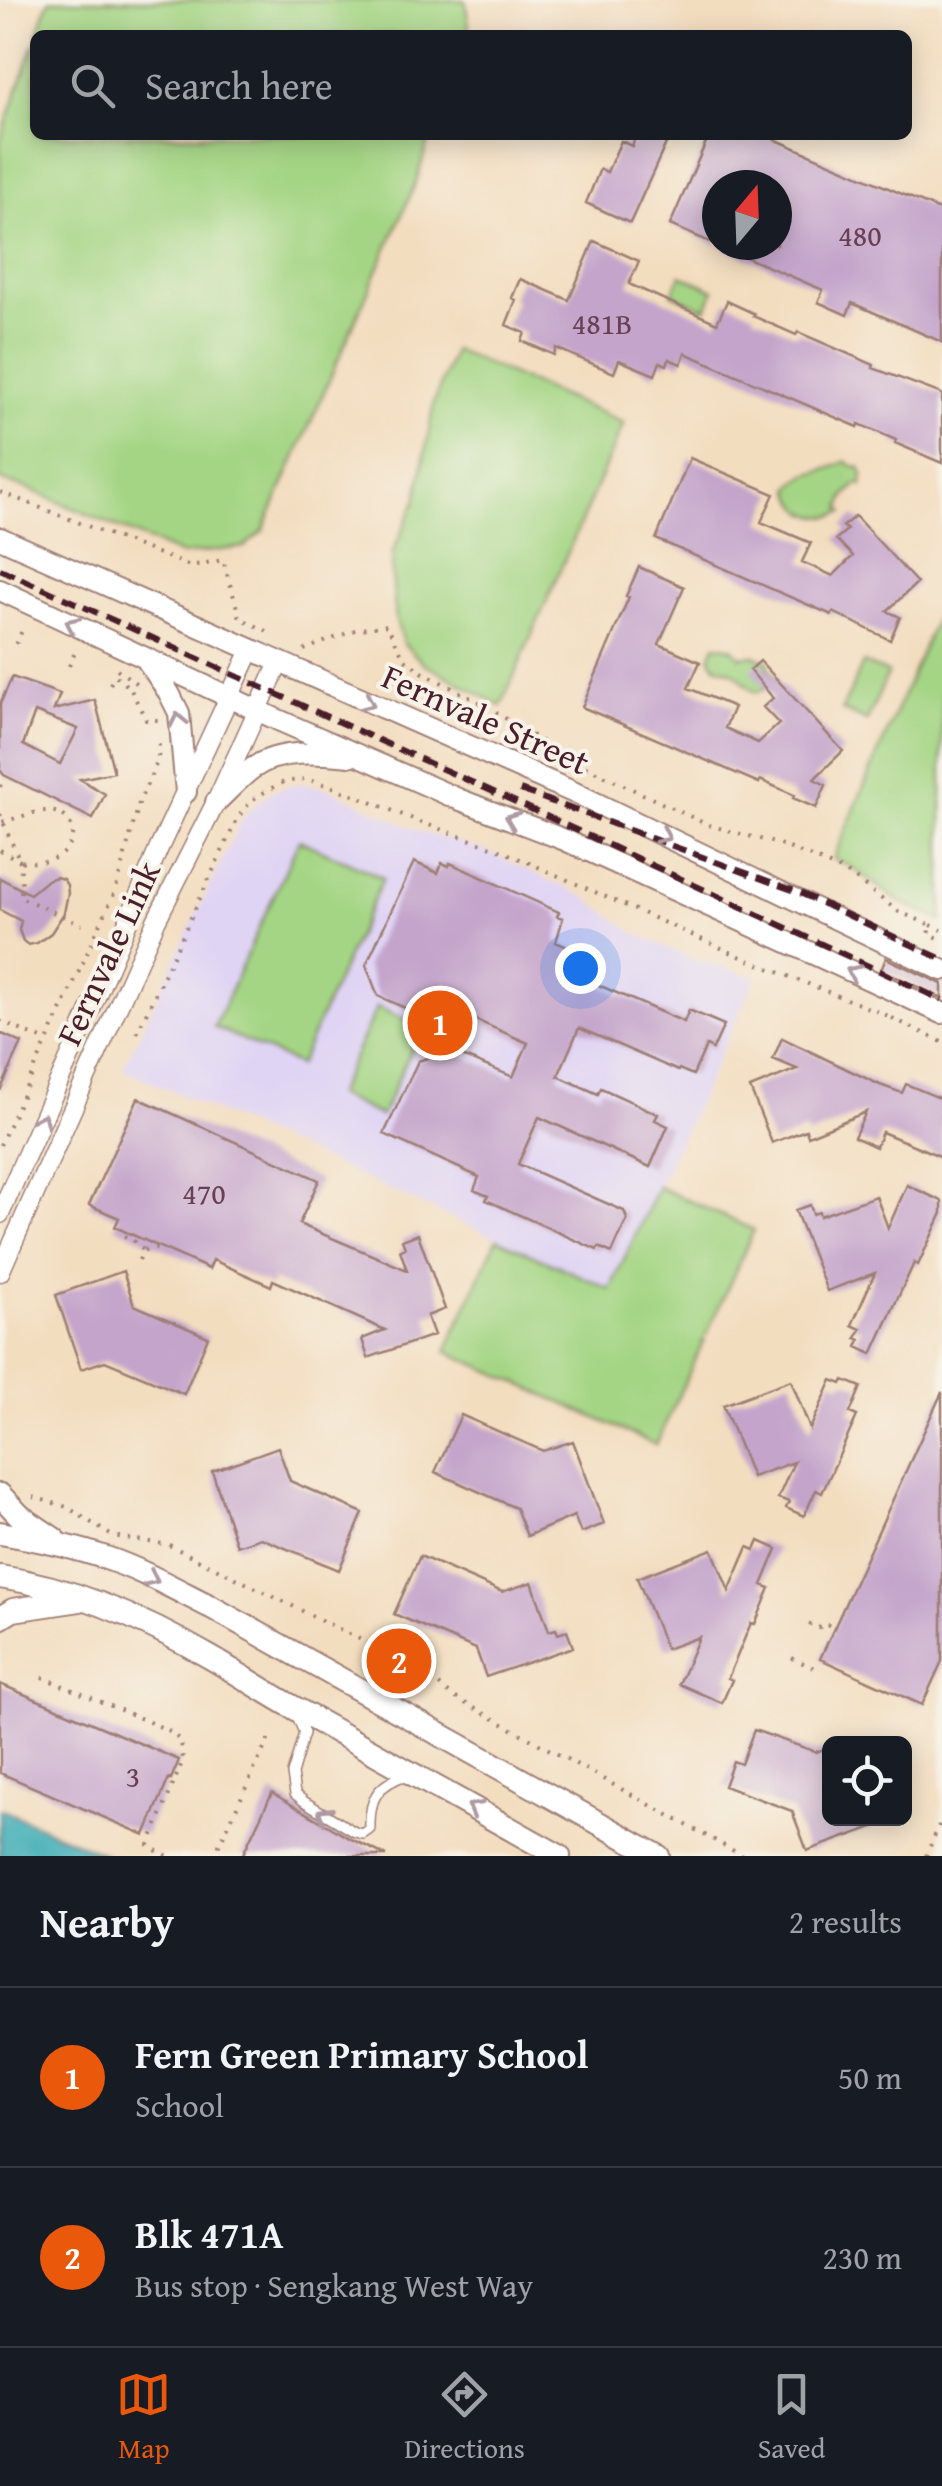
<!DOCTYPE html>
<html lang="en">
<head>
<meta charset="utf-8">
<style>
  body { margin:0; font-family:"Gentium Book Plus",serif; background:#242831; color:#f1f3f6 }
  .controls { position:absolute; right:30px; bottom:30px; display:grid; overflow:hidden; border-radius:15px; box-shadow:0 5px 25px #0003 }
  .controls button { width:90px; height:90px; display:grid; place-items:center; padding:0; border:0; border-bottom:2px solid #363941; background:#171b24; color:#f1f3f6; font:50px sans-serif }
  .compass { position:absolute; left:702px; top:170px; width:90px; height:90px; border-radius:50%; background:#171b24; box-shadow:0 5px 25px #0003; rotate:19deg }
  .you { position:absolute; left:580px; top:968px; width:35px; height:35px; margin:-25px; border:8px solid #fff; border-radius:50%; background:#1a73e8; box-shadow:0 0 0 15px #1a73e833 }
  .badge { display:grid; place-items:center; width:65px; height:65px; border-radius:50%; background:#ea580c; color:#fff; font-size:32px; font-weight:700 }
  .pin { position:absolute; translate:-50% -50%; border:5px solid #fff; box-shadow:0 2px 10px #0006 }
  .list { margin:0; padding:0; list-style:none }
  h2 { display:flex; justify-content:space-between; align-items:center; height:130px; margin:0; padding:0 40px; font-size:42px }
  h2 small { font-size:32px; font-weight:400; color:#9ea1a6 }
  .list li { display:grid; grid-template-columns:65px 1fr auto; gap:30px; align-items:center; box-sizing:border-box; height:180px; padding:0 40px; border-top:2px solid #363941 }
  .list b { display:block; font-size:38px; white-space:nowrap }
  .list p { margin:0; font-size:32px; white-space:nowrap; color:#9ea1a6 }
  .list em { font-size:32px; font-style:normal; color:#9ea1a6 }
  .icon { flex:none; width:55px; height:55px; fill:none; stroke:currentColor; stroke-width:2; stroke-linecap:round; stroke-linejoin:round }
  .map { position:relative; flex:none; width:942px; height:1856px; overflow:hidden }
  .search { position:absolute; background:#171b24; box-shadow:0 5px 25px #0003; left:30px; right:30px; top:30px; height:110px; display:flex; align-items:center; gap:25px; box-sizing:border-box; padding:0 35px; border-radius:15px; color:#9ea1a6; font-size:38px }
  .sheet { height:490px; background:#171b24 }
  nav { display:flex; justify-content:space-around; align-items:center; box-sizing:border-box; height:140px; border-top:2px solid #363941; background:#171b24; font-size:28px; color:#9ea1a6 }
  nav a { display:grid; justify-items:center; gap:5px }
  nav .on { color:#ea580c }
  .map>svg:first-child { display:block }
  .built { fill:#e0d4f4 }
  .green { fill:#a4d584; stroke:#777a58; stroke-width:2.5 }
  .water { fill:#39aab4; stroke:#426470; stroke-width:2.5 }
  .building { fill:#c4a4cb; fill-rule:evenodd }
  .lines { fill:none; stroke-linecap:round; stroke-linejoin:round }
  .service-casing { stroke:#9e7e75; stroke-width:12 }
  .minor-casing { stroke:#9e7e75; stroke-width:21 }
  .tertiary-casing { stroke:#9e7e75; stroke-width:24 }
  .secondary-casing { stroke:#9e7e75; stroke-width:26 }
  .path { stroke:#9e7e75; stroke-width:4; stroke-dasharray:2.5 8; stroke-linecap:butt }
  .service { stroke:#fff; stroke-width:9 }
  .minor { stroke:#fff; stroke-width:18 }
  .tertiary { stroke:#fff; stroke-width:20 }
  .secondary { stroke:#fff; stroke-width:22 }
  .rail { stroke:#4a1f2b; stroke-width:6; stroke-dasharray:15 8; stroke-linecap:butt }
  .oneway { stroke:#ae9aa0 }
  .labels { text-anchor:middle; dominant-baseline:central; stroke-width:8; stroke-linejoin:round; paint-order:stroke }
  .number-label { font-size:30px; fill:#684053 }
  .street-label { font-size:35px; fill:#4a1f2b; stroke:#f7f3e8 }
</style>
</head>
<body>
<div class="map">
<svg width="942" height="1856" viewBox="0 0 942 1856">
  <rect width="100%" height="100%" fill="#f7f3e8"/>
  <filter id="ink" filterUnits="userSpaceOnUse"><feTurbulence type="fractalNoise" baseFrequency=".01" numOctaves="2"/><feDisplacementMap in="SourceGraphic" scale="20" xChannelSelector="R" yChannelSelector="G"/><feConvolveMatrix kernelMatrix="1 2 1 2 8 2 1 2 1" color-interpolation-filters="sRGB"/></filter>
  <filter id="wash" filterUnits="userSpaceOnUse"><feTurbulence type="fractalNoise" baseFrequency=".0048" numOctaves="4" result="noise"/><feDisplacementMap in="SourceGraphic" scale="40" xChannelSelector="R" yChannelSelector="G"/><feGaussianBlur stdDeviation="2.25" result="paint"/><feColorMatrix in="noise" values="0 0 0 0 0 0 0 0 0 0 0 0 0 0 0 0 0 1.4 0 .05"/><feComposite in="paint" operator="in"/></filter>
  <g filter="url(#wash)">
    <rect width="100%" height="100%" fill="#f3ddbf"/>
    <!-- built -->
    <path class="built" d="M298,783L327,788L418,831L484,850L585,897L636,934L691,958L756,977L610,1290L123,1069L243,816L270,792Z"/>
    <!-- green -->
    <path class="green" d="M49,0H465L469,26L465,35H37Z
      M35,41V135H430L416,182L263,531L244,547L182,555L29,489L0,480V141Z
      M681,275L714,290L706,309L672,294Z
      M454,350L624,423L501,706L423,663L403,643L396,620L392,572L393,552L417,498L434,402Z
      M846,461L852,466L860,467L863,474L862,485L857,484L845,496L841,509L844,512C819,523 797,515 791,488C806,468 827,474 846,461Z
      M942,604V921L898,901L848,865L833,859Z
      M715,645L732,648L734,651L741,657L753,655L768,661L769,669L777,679C754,698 756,695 738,676C733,670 723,669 716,666L710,657Z
      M863,663L888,673L867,721L842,710Z
      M299,840L383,878L299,1065L214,1027Z
      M377,1007L422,1027L381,1116L336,1095Z
      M658,1187L754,1230L656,1445L446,1351L497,1239L610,1289Z"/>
    <!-- water -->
    <path class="water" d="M0,1809L107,1856H0Z"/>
    <g id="blocks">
      <!-- building -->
      <path class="building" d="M636,135H659L668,139L630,223L586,203L600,169L607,172L621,141L632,146Z
        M709,135H765L942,211V342L852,303L847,315L818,302L823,290L670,225ZM717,185H777V245H717Z
        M594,241L639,261L629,284L717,323L727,301L755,314L753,316L796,335L798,332L874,365L873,368L942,394V463L895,443L896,440L859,424L858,427L685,353L681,364L669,359L667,365L660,362L655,375L619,360L614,373L556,348L554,355L522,341L525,333L506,325L516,300L512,298L520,279L569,300Z
        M690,458L774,494L761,522L811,543L802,562L833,576L853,556L836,539L847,530L843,526L855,516L917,583L887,611L900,617L890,640L833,612L832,615L656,539Z
        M639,567L684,587L659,644L700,662L688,688L734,707L725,728L758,743L779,724L763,707L773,698L750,670L760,661L843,751L814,779L826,785L816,808L793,798L794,795L760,780L759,783L582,707L629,597L626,596Z
        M12,677L60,694L54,710L95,700L114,772L80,779L105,794L93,819L4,775L0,770V704ZM35,712L78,729L60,764L23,745Z
        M414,862L438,873L442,863L449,866L450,863L559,912L557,916L563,918L556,942L598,961L589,981L684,1022L689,1010L724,1025L713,1049L706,1046L693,1075L679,1069L678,1071L579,1028L558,1076L598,1094L601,1088L658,1114L655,1120L668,1126L650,1167L539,1117L518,1164L624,1211L627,1219L612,1253L599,1247L597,1250L486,1200L488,1196L474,1190L479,1177L384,1134L418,1061L442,1053L438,1041L458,1049L462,1056L513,1077L528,1043L435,1002L443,1025L378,996L366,965Z
        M56,877L63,879L67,885L68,893L64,913L51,933L37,943L28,945L23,941L19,930L21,921L0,910V878L30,894L47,880Z
        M886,958L942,984V998L881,970Z
        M0,1033L22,1043L0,1091Z
        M782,1038L880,1085L902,1093L906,1084L942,1099V1157L882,1132L876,1147L854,1137L866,1112L808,1136L806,1130L772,1143L750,1088L797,1069L773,1059Z
        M138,1098L319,1180L299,1224L407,1270L400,1250L405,1248L402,1240L418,1234L445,1309L427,1316L434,1335L368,1358L362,1339L385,1330L273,1280L271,1286L213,1260L209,1269L115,1227L119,1218L89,1205Z
        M907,1185L942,1201V1213L918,1265L914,1263L872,1354L857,1347L860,1340L856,1338L861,1329L852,1325L875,1273L827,1291L795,1210L810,1205L813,1214L819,1212L820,1216L876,1196L888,1228Z
        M123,1271L134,1305L208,1337L184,1394L105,1361L81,1369L56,1295Z
        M791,1380L810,1429L832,1380L842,1384L844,1380L861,1387L850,1413L857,1416L822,1493L816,1490L804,1516L786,1508L789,1502L778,1498L794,1462L752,1477L723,1405Z
        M942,1392V1661L922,1705L820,1659Z
        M461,1415L543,1451L573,1441L604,1524L581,1533L574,1516L527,1536L516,1508L435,1472Z
        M278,1447L290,1481L363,1513L339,1570L261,1538L237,1546L212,1471Z
        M759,1541L777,1549L762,1585L770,1588L755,1624L751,1623L728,1678L732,1680L722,1703L679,1684L699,1637L666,1649L637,1578L712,1549L729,1591L748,1547L755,1550Z
        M420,1556L502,1592L532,1582L549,1631L556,1629L558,1634L567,1631L573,1647L486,1677L476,1649L394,1614Z
        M0,1684L179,1760L171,1779L169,1778L145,1835L0,1773Z
        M754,1730L816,1752L830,1747V1818H890V1821L807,1851L792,1811L724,1786L733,1761L741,1764Z
        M272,1793L351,1839L387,1856H242Z"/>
    </g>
  </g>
  <g filter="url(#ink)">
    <use href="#blocks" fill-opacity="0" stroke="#9e7e75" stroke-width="2.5"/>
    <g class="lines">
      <!-- service casing -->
      <g class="service-casing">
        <path id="service" d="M296,1713L304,1733L292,1774L295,1794L305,1802L355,1832L363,1834L370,1829C369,1798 377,1785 406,1775"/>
      </g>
      <!-- minor casing -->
      <g class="minor-casing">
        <path id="minor" d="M0,1214L78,1039L159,848L251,650
          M0,1272L156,921L216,802L279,663"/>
      </g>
      <!-- tertiary casing -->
      <g class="tertiary-casing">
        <path id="tertiary" d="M0,538L575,793L942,970
          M0,590L276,719L458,799L565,840L942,1013
          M146,659L169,693L179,713L186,792
          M216,802C228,791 239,778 253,768C280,749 318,753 349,756"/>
      </g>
      <!-- secondary casing -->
      <g class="secondary-casing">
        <path id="secondary" d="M0,1495L20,1516L54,1539
          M0,1533C36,1539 71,1546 106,1558C142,1570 177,1590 211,1607L658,1856
          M0,1577C75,1588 148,1621 213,1659C242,1676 269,1694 298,1710C385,1759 472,1807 559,1856
          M0,1618L13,1610L80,1600"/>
      </g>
      <!-- path -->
      <path class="path" d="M0,492L190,566L223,560L240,618L273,634
        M16,644L24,626
        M304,650L355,630L387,625L404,658L422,672L488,707L569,759L708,825L782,845L846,872L899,912L931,925L929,934L939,938
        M69,666L77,648
        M117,669L137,684
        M110,684L115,676L130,688L146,720H159
        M0,787L1,783
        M0,814C6,830 13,845 20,861C79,872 88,812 47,811C32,811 15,820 0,822
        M0,850L20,861L22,887L20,897L82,925
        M931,925L942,930
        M892,1018L942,1042
        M0,1021L46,1041
        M137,1033L238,817L252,800L266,791L284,782L305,779L331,786L423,823L500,850L753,962L891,1017
        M0,1145L115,892L140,800L158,760L159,742
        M124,1236L132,1239L143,1250
        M144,1250L156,1248L163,1251
        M139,1260L143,1250
        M33,1497L67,1507L112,1536L169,1545L418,1668L454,1697L743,1856
        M809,1624L819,1628L824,1623L830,1626
        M0,1647L5,1644
        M792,1658L814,1668
        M42,1677L168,1730L181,1741L183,1760L149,1845L151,1848L168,1856
        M413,1679L418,1668
        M214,1856L270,1736
        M926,1856L942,1818"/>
      <!-- service -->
      <use href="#service" class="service"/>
      <!-- minor -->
      <use href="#minor" class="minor"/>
      <!-- tertiary -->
      <use href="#tertiary" class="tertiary"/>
      <!-- secondary -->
      <use href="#secondary" class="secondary"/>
      <!-- rail -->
      <path class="rail" d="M0,569L520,804L942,1000
        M520,790L798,892L942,959"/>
    </g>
    <!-- one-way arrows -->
    <defs><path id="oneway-chevron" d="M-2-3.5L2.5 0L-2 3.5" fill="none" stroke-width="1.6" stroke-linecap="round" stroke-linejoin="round" transform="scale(2.5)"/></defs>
    <g class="oneway">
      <use href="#oneway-chevron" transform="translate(72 624) rotate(-155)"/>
      <use href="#oneway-chevron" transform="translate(368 703) rotate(24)"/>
      <use href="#oneway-chevron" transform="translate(178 720) rotate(-102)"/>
      <use href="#oneway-chevron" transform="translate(512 819) rotate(-159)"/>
      <use href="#oneway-chevron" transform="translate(664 836) rotate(26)"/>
      <use href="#oneway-chevron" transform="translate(853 972) rotate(-155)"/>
      <use href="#oneway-chevron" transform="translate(42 1120) rotate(-66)"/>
      <use href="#oneway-chevron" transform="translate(152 1579) rotate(25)"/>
      <use href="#oneway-chevron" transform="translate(474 1808) rotate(-150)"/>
      <use href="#oneway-chevron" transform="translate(324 1814) rotate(-149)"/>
    </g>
  </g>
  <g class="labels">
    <!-- number labels -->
    <g class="number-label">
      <text x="860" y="235">480</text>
      <text x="602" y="323">481B</text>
      <text x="204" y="1193">470</text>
      <text x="133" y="1776">3</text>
    </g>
    <!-- street labels -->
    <g class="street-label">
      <text transform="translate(486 719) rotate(24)">Fernvale Street</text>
      <text transform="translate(108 953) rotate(-65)">Fernvale Link</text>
    </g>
  </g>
</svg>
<div class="controls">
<button><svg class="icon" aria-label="locate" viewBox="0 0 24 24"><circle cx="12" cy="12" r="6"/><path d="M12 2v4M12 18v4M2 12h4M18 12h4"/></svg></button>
</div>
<svg class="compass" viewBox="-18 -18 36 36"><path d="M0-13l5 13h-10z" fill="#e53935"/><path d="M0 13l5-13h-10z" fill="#9ea1a6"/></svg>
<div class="you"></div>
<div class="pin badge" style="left:440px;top:1023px">1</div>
<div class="pin badge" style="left:399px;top:1661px">2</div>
<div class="search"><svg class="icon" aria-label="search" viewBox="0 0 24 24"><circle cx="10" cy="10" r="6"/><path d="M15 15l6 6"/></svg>Search here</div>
</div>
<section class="sheet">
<h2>Nearby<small>2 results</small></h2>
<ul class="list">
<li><span class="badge">1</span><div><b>Fern Green Primary School</b><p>School</p></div><em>50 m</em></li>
<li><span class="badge">2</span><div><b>Blk 471A</b><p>Bus stop · Sengkang West Way</p></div><em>230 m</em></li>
</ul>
</section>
<nav>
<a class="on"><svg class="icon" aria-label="map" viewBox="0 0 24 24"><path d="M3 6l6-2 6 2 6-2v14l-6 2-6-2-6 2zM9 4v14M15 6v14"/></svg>Map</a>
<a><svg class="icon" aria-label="directions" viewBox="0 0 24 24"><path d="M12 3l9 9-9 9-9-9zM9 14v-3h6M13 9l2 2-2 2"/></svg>Directions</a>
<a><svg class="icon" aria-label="saved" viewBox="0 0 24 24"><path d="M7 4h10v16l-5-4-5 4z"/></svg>Saved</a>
</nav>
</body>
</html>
